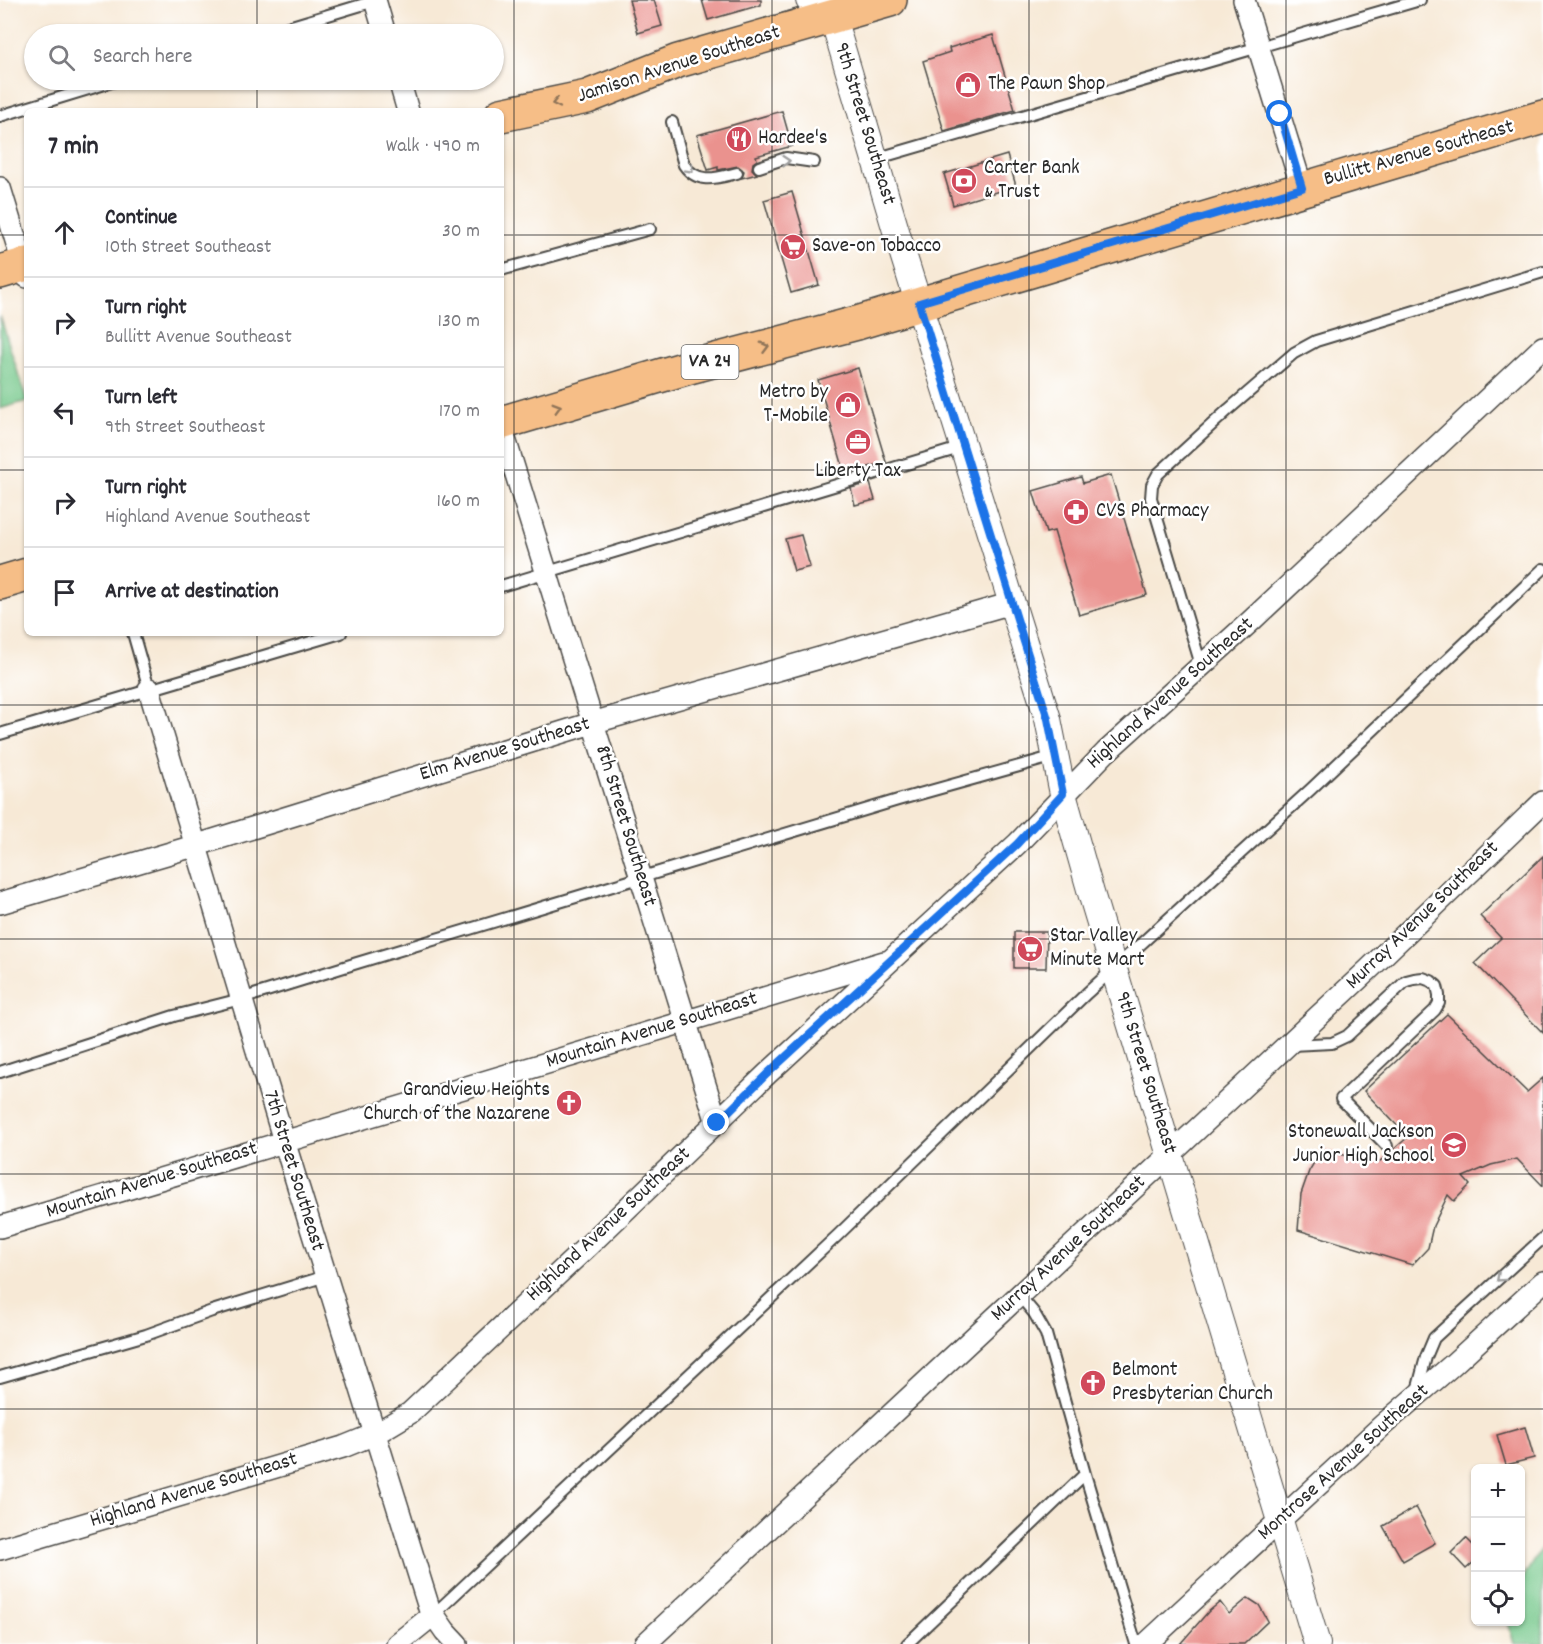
<!DOCTYPE html>
<html lang="en">
<head>
<meta charset="utf-8">
<style>
  body { margin:0; font-family:Dekko,sans-serif; background:#f7f7f7; color:#2b2b33 }
  .controls { position:absolute; right:18px; bottom:18px; display:grid; overflow:hidden; border-radius:9px; box-shadow:0 2px 4px #0004 }
  .controls button { width:54px; height:54px; display:grid; place-items:center; padding:0; border:0; border-bottom:2px solid #e1e1e2; background:#fff; color:#2b2b33; font:30px sans-serif }
  .stop { position:absolute; width:18px; height:18px; margin:-14px; border:4px solid #1a73e8; border-radius:50%; background:#fff }
  .stop.end { background:#1a73e8; border-color:#fff; box-shadow:0 2px 6px #0008 }
  .list { margin:0; padding:0; list-style:none }
  h2 { display:flex; justify-content:space-between; align-items:center; height:78px; margin:0; padding:0 24px; font-size:26px }
  h2 small { font-size:20px; font-weight:400; color:#7c7c81 }
  .list li { display:grid; grid-template-columns:39px 1fr auto; gap:18px; align-items:center; box-sizing:border-box; height:90px; padding:0 24px; border-top:2px solid #e1e1e2 }
  .list b { display:block; font-size:22px; white-space:nowrap }
  .list p { margin:0; font-size:20px; white-space:nowrap; color:#7c7c81 }
  .list em { font-size:20px; font-style:normal; color:#7c7c81 }
  .icon { flex:none; width:33px; height:33px; fill:none; stroke:currentColor; stroke-width:2; stroke-linecap:round; stroke-linejoin:round }
  .map { position:relative; flex:none; width:1543px; height:1644px; overflow:hidden }
  .search { position:absolute; background:#fff; box-shadow:0 2px 4px #0004; left:24px; top:24px; width:480px; height:66px; display:flex; align-items:center; gap:15px; box-sizing:border-box; padding:0 21px; border-radius:33px; color:#7c7c81; font-size:22px }
  .panel { position:absolute; background:#fff; box-shadow:0 2px 4px #0004; left:24px; top:108px; width:480px; height:528px; border-radius:9px }
  .map>svg:first-child { display:block }
  .green { fill:#74c78a; stroke:#50795a; stroke-width:1.5 }
  .building { fill:#ea928e }
  .lines { fill:none; stroke-linecap:round; stroke-linejoin:round }
  .service-casing { stroke:#4a4845; stroke-width:14 }
  .minor-casing { stroke:#4a4845; stroke-width:24 }
  .tertiary-casing { stroke:#4a4845; stroke-width:28 }
  .primary-casing { stroke:#4a4845; stroke-width:36 }
  .service { stroke:#fff; stroke-width:10 }
  .minor { stroke:#fff; stroke-width:21 }
  .tertiary { stroke:#fff; stroke-width:26 }
  .primary { stroke:#f6be87; stroke-width:33 }
  .oneway { stroke:#907459 }
  .oneway2 { stroke:#a0a0a0 }
  .route { stroke:#1a73e8; stroke-width:8 }
  .grid { fill:none; stroke:#2b2b2b; stroke-width:1.5; stroke-opacity:0.55 }
  .labels { text-anchor:middle; dominant-baseline:central; stroke-width:5; stroke-linejoin:round; paint-order:stroke }
  .shield { fill:#fff; stroke:#6b6b6b; stroke-width:1.5 }
  .shield-label { font-size:20px; font-weight:bold; fill:#2b2b2b }
  .street-label { font-size:21px; fill:#2b2b2b; stroke:#fff }
  .poi-label { font-size:21px; fill:#2b2b2b; stroke:#fff; text-anchor:start }
</style>
</head>
<body>
<div class="map">
<svg width="1543" height="1644" viewBox="0 0 1543 1644">
  <rect width="100%" height="100%" fill="#fff"/>
  <filter id="ink" filterUnits="userSpaceOnUse"><feTurbulence type="fractalNoise" baseFrequency=".0167" numOctaves="2"/><feDisplacementMap in="SourceGraphic" scale="12" xChannelSelector="R" yChannelSelector="G"/><feConvolveMatrix kernelMatrix="1 2 1 2 8 2 1 2 1" color-interpolation-filters="sRGB"/></filter>
  <filter id="wash" filterUnits="userSpaceOnUse"><feTurbulence type="fractalNoise" baseFrequency=".008" numOctaves="4" result="noise"/><feDisplacementMap in="SourceGraphic" scale="24" xChannelSelector="R" yChannelSelector="G"/><feGaussianBlur stdDeviation="1.35" result="paint"/><feColorMatrix in="noise" values="0 0 0 0 0 0 0 0 0 0 0 0 0 0 0 0 0 1.4 0 .05"/><feComposite in="paint" operator="in"/></filter>
  <g filter="url(#wash)">
    <rect width="100%" height="100%" fill="#f7e9d6"/>
    <!-- green -->
    <path class="green" d="M0,316L27,401L0,409Z
      M1543,1544V1644H1514L1508,1622H1520L1521,1582Z"/>
    <g id="blocks">
      <!-- building -->
      <path class="building" d="M629,0H654L662,26L638,33Z
        M702,0H761V5L708,20Z
        M993,35L1015,110L944,131L923,61L950,52L949,48Z
        M782,111L792,146L756,156L757,160L753,163L752,169L757,174L742,178L744,171L738,166L718,170V167L708,170L697,135Z
        M1007,155L1016,186L953,205L944,174Z
        M792,192L819,285L791,293L764,200Z
        M858,368L886,462L845,474L818,380Z
        M1111,475L1147,595L1079,615L1054,531L1046,533L1033,491L1081,477L1083,483Z
        M870,483L875,500L855,505L851,488Z
        M801,535L810,567L794,571L785,539Z
        M1543,856V1033L1475,963L1501,938L1480,916Z
        M1014,932H1047L1046,968H1014Z
        M1447,1014L1527,1092L1543,1078V1186L1517,1159L1491,1165L1463,1177L1470,1185L1454,1201L1448,1195L1433,1226L1428,1248L1412,1265L1298,1230L1301,1194L1309,1171L1322,1149L1366,1161L1373,1155L1379,1162L1408,1137L1364,1091Z
        M1525,1427L1534,1458L1506,1465L1497,1435Z
        M1416,1507L1435,1543L1403,1561L1383,1526Z
        M1466,1538L1476,1548V1560L1466,1569L1451,1553Z
        M1248,1598L1259,1605L1268,1621L1244,1644H1180L1208,1612L1220,1602L1229,1614Z"/>
    </g>
  </g>
  <g filter="url(#ink)">
    <use href="#blocks" fill-opacity="0" stroke="#4a4845" stroke-width="1.5"/>
    <g class="lines">
      <!-- service casing -->
      <g class="service-casing">
        <path id="service" d="M265,34L378,0
          M0,116L118,80
          M672,122L684,165C698,185 717,178 737,173
          M875,159L1420,0
          M759,167L786,158L814,162
          M501,270L650,229
          M501,586L963,447
          M133,633L149,689
          M1201,665L1151,498L1152,485L1158,474L1229,409L1294,353L1316,341L1543,272
          M0,734L341,633
          M1291,1045L1332,1043L1347,1036L1406,981L1414,979L1423,978L1431,981L1437,986L1439,995V1003L1435,1010L1341,1099L1387,1146
          M0,1072L174,1016L241,999L357,963L898,800L1055,756
          M1019,1295L1034,1313L1046,1334L1085,1474L1136,1644
          M0,1377L146,1335L212,1311L326,1276
          M1417,1391L1426,1357L1434,1338L1543,1238
          M433,1615L838,1235L1087,993L1310,790L1543,569
          M907,1644L1085,1474"/>
      </g>
      <!-- minor casing -->
      <g class="minor-casing">
        <path id="minor" d="M375,0L385,34
          M1244,0L1302,188
          M399,80L408,111
          M0,188L27,277
          M501,426L717,1123
          M149,689L284,1141L429,1608L445,1631L457,1644
          M0,903L194,846L592,723L1012,603
          M0,1227L884,962
          M0,1549L343,1447L375,1434L410,1413L589,1245L767,1074L1017,844L1106,752L1252,620L1543,347
          M397,1644L433,1615
          M645,1644L1368,970L1543,802
          M1146,1644L1384,1424L1450,1367L1543,1282"/>
      </g>
      <!-- tertiary casing -->
      <g class="tertiary-casing">
        <path id="tertiary" d="M809,0L833,18
          M838,0L833,18L899,241L1048,719L1063,794L1091,893L1317,1644"/>
      </g>
      <!-- primary casing -->
      <g class="primary-casing">
        <path id="primary" d="M501,115L587,97L678,61L890,0
          M0,272L27,264
          M501,423L693,366L857,323L1543,117
          M0,583L27,575"/>
      </g>
      <!-- service -->
      <use href="#service" class="service"/>
      <!-- minor -->
      <use href="#minor" class="minor"/>
      <!-- tertiary -->
      <use href="#tertiary" class="tertiary"/>
      <!-- primary -->
      <use href="#primary" class="primary"/>
    </g>
    <!-- one-way arrows -->
    <defs><path id="oneway-chevron" d="M-2-3.5L2.5 0L-2 3.5" fill="none" stroke-width="1.6" stroke-linecap="round" stroke-linejoin="round" transform="scale(1.5)"/></defs>
    <g class="oneway">
      <use href="#oneway-chevron" transform="translate(556 103) rotate(168)"/>
      <use href="#oneway-chevron" transform="translate(765 347) rotate(-15)"/>
      <use href="#oneway-chevron" transform="translate(557 407) rotate(-16)"/>
    </g>
    <g class="oneway2">
      <use href="#oneway-chevron" transform="translate(786 161) rotate(-5)"/>
      <use href="#oneway-chevron" transform="translate(690 169) rotate(47)"/>
      <use href="#oneway-chevron" transform="translate(1500 1278) rotate(138)"/>
    </g>
  </g>
  <g class="lines" filter="url(#ink)">
    <!-- route -->
    <path class="route" d="M717,1123L767,1074L1017,844L1063,794L1048,719L919,303L1302,188L1280,114"/>
  </g>
  <!-- grid -->
  <path class="grid" d="M257,0V34M514,0V1644M772,0V1644M1029,0V1644M1286,0V1644M257,80V111M0,235H27M501,235H1543M0,470H27M501,470H1543M257,633V1644M0,705H1543M0,939H1543M0,1174H1543M0,1409H1543"/>
  <!-- icons -->
  <defs>
    <g id="shop-disc" transform="scale(1.35)"><circle r="9.5" fill="#d1495b" stroke="#fff"/><path d="M-5-2.5h2.3a2.7 3.5 0 0 1 5.4 0H5L5.5 6h-11ZM-1.5-2.5h3a1.5 2.3 0 0 0-3 0Z" fill="#fff"/></g>
    <g id="restaurant-disc" transform="scale(1.35)"><circle r="9.5" fill="#d1495b" stroke="#fff"/><path d="M-5-6h1v4h1v-4h1v4h1v-4h1v5L-1.5 .5V6h-2V.5L-5-1ZM5-6V6H3V1.5H1.5Q1.5-4 5-6Z" fill="#fff"/></g>
    <g id="bank-disc" transform="scale(1.35)"><circle r="9.5" fill="#d1495b" stroke="#fff"/><path d="M-6-4H6V4H-6ZM0-2.3a2.3 2.3 0 1 0 0 4.6a2.3 2.3 0 1 0 0-4.6Z" fill="#fff"/></g>
    <g id="supermarket-disc" transform="scale(1.35)"><circle r="9.5" fill="#d1495b" stroke="#fff"/><path d="M-6-5.5h2.5l.6 2H6L4.5 2H-2.5L-4.4-4H-6ZM-1.5 3.2a1.3 1.3 0 1 0 .1 0ZM3 3.2a1.3 1.3 0 1 0 .1 0Z" fill="#fff"/></g>
    <g id="office-disc" transform="scale(1.35)"><circle r="9.5" fill="#d1495b" stroke="#fff"/><path d="M-6-3h4V-5.5h4V-3h4V5H-6ZM-1-4.5V-3h2v-1.5ZM-6 0V1H6V0Z" fill="#fff"/></g>
    <g id="pharmacy-disc" transform="scale(1.35)"><circle r="9.5" fill="#d1495b" stroke="#fff"/><path d="M-2-6h4v4h4v4h-4v4h-4v-4h-4v-4h4Z" fill="#fff"/></g>
    <g id="church-disc" transform="scale(1.35)"><circle r="9.5" fill="#d1495b" stroke="#fff"/><path d="M-1.2-6h2.4v3.5h3.3v2.4h-3.3V6h-2.4V-.1h-3.3v-2.4h3.3Z" fill="#fff"/></g>
    <g id="school-disc" transform="scale(1.35)"><circle r="9.5" fill="#d1495b" stroke="#fff"/><path d="M0-5L7-2L0 1L-7-2ZM-4 1L0 2.5L4 1V4Q0 6-4 4Z" fill="#fff"/></g>
  </defs>
  <g fill-rule="evenodd">
    <use href="#shop-disc" x="968" y="85"/>
    <use href="#restaurant-disc" x="739" y="139"/>
    <use href="#bank-disc" x="964" y="181"/>
    <use href="#supermarket-disc" x="793" y="247"/>
    <use href="#shop-disc" x="848" y="405"/>
    <use href="#office-disc" x="858" y="442"/>
    <use href="#pharmacy-disc" x="1076" y="512"/>
    <use href="#supermarket-disc" x="1030" y="949"/>
    <use href="#church-disc" x="569" y="1103"/>
    <use href="#school-disc" x="1454" y="1145"/>
    <use href="#church-disc" x="1093" y="1383"/>
  </g>
  <g class="labels">
    <!-- shield labels -->
    <rect class="shield" x="681.5" y="345" width="57" height="34" rx="4.5"/>
    <g class="shield-label">
      <text x="710" y="362">VA 24</text>
    </g>
    <!-- street labels -->
    <g class="street-label">
      <text transform="translate(679 65) rotate(-18)">Jamison Avenue Southeast</text>
      <text transform="translate(864 124) rotate(73)">9th Street Southeast</text>
      <text transform="translate(1419 154) rotate(-16)">Bullitt Avenue Southeast</text>
      <text transform="translate(1171 694) rotate(-42)">Highland Avenue Southeast</text>
      <text transform="translate(505 750) rotate(-17)">Elm Avenue Southeast</text>
      <text transform="translate(625 826) rotate(73)">8th Street Southeast</text>
      <text transform="translate(1423 916) rotate(-44)">Murray Avenue Southeast</text>
      <text transform="translate(652 1031) rotate(-17)">Mountain Avenue Southeast</text>
      <text transform="translate(1145 1073) rotate(73)">9th Street Southeast</text>
      <text transform="translate(293 1171) rotate(73)">7th Street Southeast</text>
      <text transform="translate(152 1181) rotate(-17)">Mountain Avenue Southeast</text>
      <text transform="translate(609 1225) rotate(-43)">Highland Avenue Southeast</text>
      <text transform="translate(1069 1249) rotate(-43)">Murray Avenue Southeast</text>
      <text transform="translate(1344 1463) rotate(-42)">Montrose Avenue Southeast</text>
      <text transform="translate(194 1491) rotate(-17)">Highland Avenue Southeast</text>
    </g>
    <!-- poi labels -->
    <g class="poi-label">
      <text x="988" y="85">The Pawn Shop</text>
      <text x="758" y="139">Hardee's</text>
      <text x="984" y="169">Carter Bank<tspan x="984" dy="24">&amp; Trust</tspan></text>
      <text x="812" y="247">Save-on Tobacco</text>
      <text x="828" y="393" text-anchor="end">Metro by<tspan x="828" dy="24">T-Mobile</tspan></text>
      <text x="858" y="472" text-anchor="middle">Liberty Tax</text>
      <text x="1096" y="512">CVS Pharmacy</text>
      <text x="1050" y="937">Star Valley<tspan x="1050" dy="24">Minute Mart</tspan></text>
      <text x="550" y="1091" text-anchor="end">Grandview Heights<tspan x="550" dy="24">Church of the Nazarene</tspan></text>
      <text x="1434" y="1133" text-anchor="end">Stonewall Jackson<tspan x="1434" dy="24">Junior High School</tspan></text>
      <text x="1112" y="1371">Belmont<tspan x="1112" dy="24">Presbyterian Church</tspan></text>
    </g>
  </g>
</svg>
<div class="controls">
<button>+</button>
<button>−</button>
<button><svg class="icon" aria-label="locate" viewBox="0 0 24 24"><circle cx="12" cy="12" r="6"/><path d="M12 2v4M12 18v4M2 12h4M18 12h4"/></svg></button>
</div>
<div class="stop" style="left:1280px;top:114px"></div>
<div class="stop end" style="left:717px;top:1123px"></div>
<div class="search"><svg class="icon" aria-label="search" viewBox="0 0 24 24"><circle cx="10" cy="10" r="6"/><path d="M15 15l6 6"/></svg>Search here</div>
<section class="panel">
<h2>7 min<small>Walk · 490 m</small></h2>
<ul class="list">
<li><svg class="icon" aria-label="ahead" viewBox="0 0 24 24"><path d="M12 20V5M6 11l6-6 6 6"/></svg><div><b>Continue</b><p>10th Street Southeast</p></div><em>30 m</em></li>
<li><svg class="icon" aria-label="right" viewBox="0 0 24 24"><path d="M7 20v-9h11M14 6l5 5-5 5"/></svg><div><b>Turn right</b><p>Bullitt Avenue Southeast</p></div><em>130 m</em></li>
<li><svg class="icon" aria-label="left" viewBox="0 0 24 24"><path d="M17 20v-9H6M10 6l-5 5 5 5"/></svg><div><b>Turn left</b><p>9th Street Southeast</p></div><em>170 m</em></li>
<li><svg class="icon" aria-label="right" viewBox="0 0 24 24"><path d="M7 20v-9h11M14 6l5 5-5 5"/></svg><div><b>Turn right</b><p>Highland Avenue Southeast</p></div><em>160 m</em></li>
<li><svg class="icon" aria-label="arrive" viewBox="0 0 24 24"><path d="M6 21V4h12l-3 4 3 4H6"/></svg><div><b>Arrive at destination</b></div></li>
</ul>
</section>
</div>
</body>
</html>
